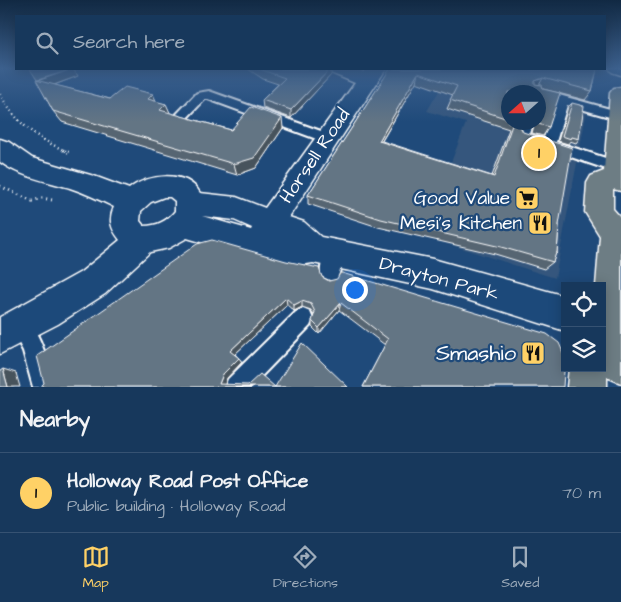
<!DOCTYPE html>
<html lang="en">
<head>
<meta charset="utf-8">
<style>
  body { margin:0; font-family:"Architects Daughter",sans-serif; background:#203f62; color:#f1f3f6 }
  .controls { position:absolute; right:15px; bottom:15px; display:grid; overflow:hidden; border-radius:0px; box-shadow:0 2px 12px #0003 }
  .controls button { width:45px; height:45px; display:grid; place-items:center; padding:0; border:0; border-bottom:1px solid #365272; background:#17385c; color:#f1f3f6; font:25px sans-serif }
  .compass { position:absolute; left:501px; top:85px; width:45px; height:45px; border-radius:50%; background:#17385c; box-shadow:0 2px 12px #0003; rotate:249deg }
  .you { position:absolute; left:354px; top:289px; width:18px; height:18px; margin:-12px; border:4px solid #fff; border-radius:50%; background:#1a73e8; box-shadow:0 0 0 8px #1a73e833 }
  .badge { display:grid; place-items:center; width:32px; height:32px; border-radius:50%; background:#ffd166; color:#111; font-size:16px; font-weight:700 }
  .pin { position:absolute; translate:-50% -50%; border:2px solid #fff; box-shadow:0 1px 5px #0006 }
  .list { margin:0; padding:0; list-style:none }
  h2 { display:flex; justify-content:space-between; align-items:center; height:65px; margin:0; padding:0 20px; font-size:21px }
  h2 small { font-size:16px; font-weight:400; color:#9eacbb }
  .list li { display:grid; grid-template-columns:32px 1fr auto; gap:15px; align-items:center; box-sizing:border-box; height:80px; padding:0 20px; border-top:1px solid #365272 }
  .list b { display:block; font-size:19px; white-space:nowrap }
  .list p { margin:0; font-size:16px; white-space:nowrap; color:#9eacbb }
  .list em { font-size:16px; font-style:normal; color:#9eacbb }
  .icon { flex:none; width:28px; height:28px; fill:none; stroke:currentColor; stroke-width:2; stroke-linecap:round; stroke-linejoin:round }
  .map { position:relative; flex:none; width:621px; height:387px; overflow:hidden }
  .search { position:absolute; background:#17385c; box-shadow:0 2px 12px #0003; left:15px; right:15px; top:15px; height:55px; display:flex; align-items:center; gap:12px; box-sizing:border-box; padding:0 18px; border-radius:0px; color:#9eacbb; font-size:19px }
  .sheet { height:145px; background:#17385c }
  nav { display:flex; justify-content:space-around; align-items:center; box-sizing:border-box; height:70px; border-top:1px solid #365272; background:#17385c; font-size:14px; color:#9eacbb }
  nav a { display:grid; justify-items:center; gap:2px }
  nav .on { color:#ffd166 }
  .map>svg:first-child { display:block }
  .built { fill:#34577d; fill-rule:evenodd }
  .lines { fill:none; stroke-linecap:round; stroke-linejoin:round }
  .lane-casing { stroke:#fff; stroke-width:4 }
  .street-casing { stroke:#fff; stroke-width:3 }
  .highway-casing { stroke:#fff; stroke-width:3 }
  .path-far1 { stroke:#fff; stroke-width:2.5; stroke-dasharray:1 3; stroke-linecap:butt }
  .path { stroke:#fff; stroke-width:3; stroke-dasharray:1 4; stroke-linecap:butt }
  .lane { fill:#1f4a7a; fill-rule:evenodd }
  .street { fill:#1f4a7a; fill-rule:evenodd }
  .highway { fill:#6d7d84; fill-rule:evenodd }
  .wall { fill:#566572; stroke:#fff; fill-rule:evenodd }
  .shaded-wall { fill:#46525c; stroke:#fff }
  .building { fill:#647584; stroke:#fff }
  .labels { text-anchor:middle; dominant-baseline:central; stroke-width:4.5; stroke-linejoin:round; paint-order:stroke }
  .street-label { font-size:19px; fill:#fff; stroke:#1f4a7a }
  .poi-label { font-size:19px; fill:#fff; stroke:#1f4a7a; text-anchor:end }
  .near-poi-label { font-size:22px; fill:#fff; stroke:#1f4a7a; text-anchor:end }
</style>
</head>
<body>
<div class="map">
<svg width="621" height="387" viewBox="0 0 621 387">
  <rect width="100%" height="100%" fill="#1f4a7a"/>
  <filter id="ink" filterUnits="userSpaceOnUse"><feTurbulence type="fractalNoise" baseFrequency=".02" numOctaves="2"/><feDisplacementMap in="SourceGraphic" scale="10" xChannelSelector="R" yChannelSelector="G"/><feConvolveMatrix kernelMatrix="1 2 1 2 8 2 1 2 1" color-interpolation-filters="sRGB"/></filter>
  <g filter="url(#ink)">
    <!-- built -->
    <path class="built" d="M452,69H595L555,278L423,236L466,123L427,111ZM508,92H538V122H508Z"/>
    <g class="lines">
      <!-- lane casing -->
      <g class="lane-casing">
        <path id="lane" d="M537,89L621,112L620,120L567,105L556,142L621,163V171H612L518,139L516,136L521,122H533L530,134L544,138L556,101L538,96V92H531Z
          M209,91L332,135L334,138L332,141H322L208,99H205L184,121H176L174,118L176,115L197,93Z
          M333,245L339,248C344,257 340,274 335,284L329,286L323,284C318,274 322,258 327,248Z
          M303,309L310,312L313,319L310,326L251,387H225L228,379L296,312Z
          M20,316C40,324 49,368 55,387H33L23,351L10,326L13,319Z"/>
      </g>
      <!-- street casing -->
      <g class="street-casing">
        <path id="street" d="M609,68H621V75L612,72Z
          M328,69H355L364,72L366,69H386L289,217L304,222L321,237L433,259L565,296V331L433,289L313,263L287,267L187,238L169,248L150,252L105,294L58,324L0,354V317L81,272L120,240C111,229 108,220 114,207C100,200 85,193 70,188C46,181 21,177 0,162V139L9,142L32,158L94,176L129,189C147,174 186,169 200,193L236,197L265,208L355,83L331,73ZM164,197H170L175,201V211C167,221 157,226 144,226L140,221L141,211L151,202ZM202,216L234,220L252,228L251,230Z"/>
      </g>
      <!-- highway casing -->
      <g class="highway-casing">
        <path id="highway" d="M621,87V191L613,189V209L621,218V383L607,377V387H567L569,368H602V286H596L600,236L585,212L587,183L591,176L604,171L610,93L614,88Z"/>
      </g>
      <!-- path-far1 -->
      <path class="path-far1" d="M0,94C16,123 36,138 66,151"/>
      <!-- path -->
      <path class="path" d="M63,150L70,153
        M0,186L32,201L42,198L52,200"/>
      <!-- lane -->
      <use href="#lane" class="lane"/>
      <!-- street -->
      <use href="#street" class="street"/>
      <!-- highway -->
      <use href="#highway" class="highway"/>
    </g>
    <!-- wall -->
    <path class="wall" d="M73,69L78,76L54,85L110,99L156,102L166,104L170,113L231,130L283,128L256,168L237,175L62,122L53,111L37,80Z
      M248,69H331V75L291,118L263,108L262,100L278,84L263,79Z
      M390,69H597L592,91L585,100L543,89L549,127L543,136L532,133L535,122H538V92H508V122H521L520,126L559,225L557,253L555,255L553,262L544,269L495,254L378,227L308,204V195ZM416,82L453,95L447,109L509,129L492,176L382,141Z
      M572,103L579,139L576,143L570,141L568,144L558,141L568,107Z
      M322,277L563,387H363L385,345L339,310L319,334L312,327V321L314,316L311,310L302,307L294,311L287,305L235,354L239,358L242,362L227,378L225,385L275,387H348H42Z"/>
    <!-- shaded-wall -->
    <path class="shaded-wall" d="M73,69L78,76L43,89L37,81Z
      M330,69H331V75L291,118V110Z
      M418,73L416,82L377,149L379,141Z
      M543,78L538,87L530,90L535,81Z
      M153,94L158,105L148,99Z
      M166,104L171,115L160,110Z
      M282,118L283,128L256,168L237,175L234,164Z
      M286,298L287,305L234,355L230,351Z
      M302,301V307L294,311V305Z
      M341,303L339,310L319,334V328Z
      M239,358L242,362L227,378L224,387L219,384L223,374Z
      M3,369L16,373L20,387H8Z"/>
    <!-- building -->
    <path class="building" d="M30,69H72L38,80H37Z
      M259,69H330L291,110L262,100L285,78L262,70Z
      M390,69H597L592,91L543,78L535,81V84L542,85L543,89L560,93L549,127L538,124L541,114L538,111V92H508V119L450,100L457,86L418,73L379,141L494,177L513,122H521L520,126L523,132L572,148L559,225L557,253H556L553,262L501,247L381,219L308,195Z
      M36,80L110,99L125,87L153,94L148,99L166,104L160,110L231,130L251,107L282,118L254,158L234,164L53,111Z
      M572,103L584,106L579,139L572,137L571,139L562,136Z
      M212,240L286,261L319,268L322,277L329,281L337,279L340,273H342L547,334L559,343L565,357L563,387H363L388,339L341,303L319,328L312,321L315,312L311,304L302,301L294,305L286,298L230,351L239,358L223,374L219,384L248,385L260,374L275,387L302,343L348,387H42V385L44,383L37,356L197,244Z
      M3,369L8,387H0V371Z"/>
  </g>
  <!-- sky -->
  <linearGradient id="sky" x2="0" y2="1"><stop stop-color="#112943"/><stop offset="0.56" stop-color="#3c608d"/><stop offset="1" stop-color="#3c608d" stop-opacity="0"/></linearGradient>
  <rect width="621" height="122" fill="url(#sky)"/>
  <!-- icons -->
  <defs>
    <g id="supermarket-square" transform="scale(1.25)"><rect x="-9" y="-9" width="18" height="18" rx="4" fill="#ffd166" stroke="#1f4a7a"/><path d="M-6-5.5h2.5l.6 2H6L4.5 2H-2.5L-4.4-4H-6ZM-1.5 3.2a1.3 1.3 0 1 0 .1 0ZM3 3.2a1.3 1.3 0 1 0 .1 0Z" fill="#111"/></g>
    <g id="restaurant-square" transform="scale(1.25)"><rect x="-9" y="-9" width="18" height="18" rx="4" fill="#ffd166" stroke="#1f4a7a"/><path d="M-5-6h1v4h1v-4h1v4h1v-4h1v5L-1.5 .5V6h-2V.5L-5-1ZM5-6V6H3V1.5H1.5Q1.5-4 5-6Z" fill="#111"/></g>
  </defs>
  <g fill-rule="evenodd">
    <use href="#supermarket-square" x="527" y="198"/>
    <use href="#restaurant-square" x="540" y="223"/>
    <use href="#restaurant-square" x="533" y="353"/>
  </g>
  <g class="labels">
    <!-- street labels -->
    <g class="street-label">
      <text transform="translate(315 156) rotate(-56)">Horsell Road</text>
      <text transform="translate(439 279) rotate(15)">Drayton Park</text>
    </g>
    <!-- poi labels -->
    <g class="poi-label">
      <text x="510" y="198">Good Value</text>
      <text x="522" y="223">Mesi's Kitchen</text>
    </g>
    <!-- near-poi labels -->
    <g class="near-poi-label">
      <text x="516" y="353">Smashio</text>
    </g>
  </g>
</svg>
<div class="controls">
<button><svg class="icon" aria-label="locate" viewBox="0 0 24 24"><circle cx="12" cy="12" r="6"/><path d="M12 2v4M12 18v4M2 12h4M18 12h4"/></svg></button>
<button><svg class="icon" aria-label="layers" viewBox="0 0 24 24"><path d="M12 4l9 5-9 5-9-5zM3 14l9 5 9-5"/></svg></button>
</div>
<svg class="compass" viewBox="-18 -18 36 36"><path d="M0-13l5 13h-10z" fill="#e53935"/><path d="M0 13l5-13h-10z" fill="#9eacbb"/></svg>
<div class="you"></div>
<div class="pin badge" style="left:539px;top:153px">1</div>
<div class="search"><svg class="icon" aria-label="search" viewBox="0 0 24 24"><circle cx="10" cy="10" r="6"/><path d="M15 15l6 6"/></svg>Search here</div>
</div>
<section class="sheet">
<h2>Nearby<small></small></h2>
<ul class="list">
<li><span class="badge">1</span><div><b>Holloway Road Post Office</b><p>Public building · Holloway Road</p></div><em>70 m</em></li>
</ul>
</section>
<nav>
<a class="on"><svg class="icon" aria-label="map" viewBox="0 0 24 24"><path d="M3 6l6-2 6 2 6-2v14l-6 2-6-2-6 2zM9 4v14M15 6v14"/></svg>Map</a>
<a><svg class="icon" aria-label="directions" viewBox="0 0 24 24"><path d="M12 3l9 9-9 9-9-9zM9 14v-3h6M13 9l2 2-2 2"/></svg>Directions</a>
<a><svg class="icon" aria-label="saved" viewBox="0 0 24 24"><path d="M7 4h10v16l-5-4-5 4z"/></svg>Saved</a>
</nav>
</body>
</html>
